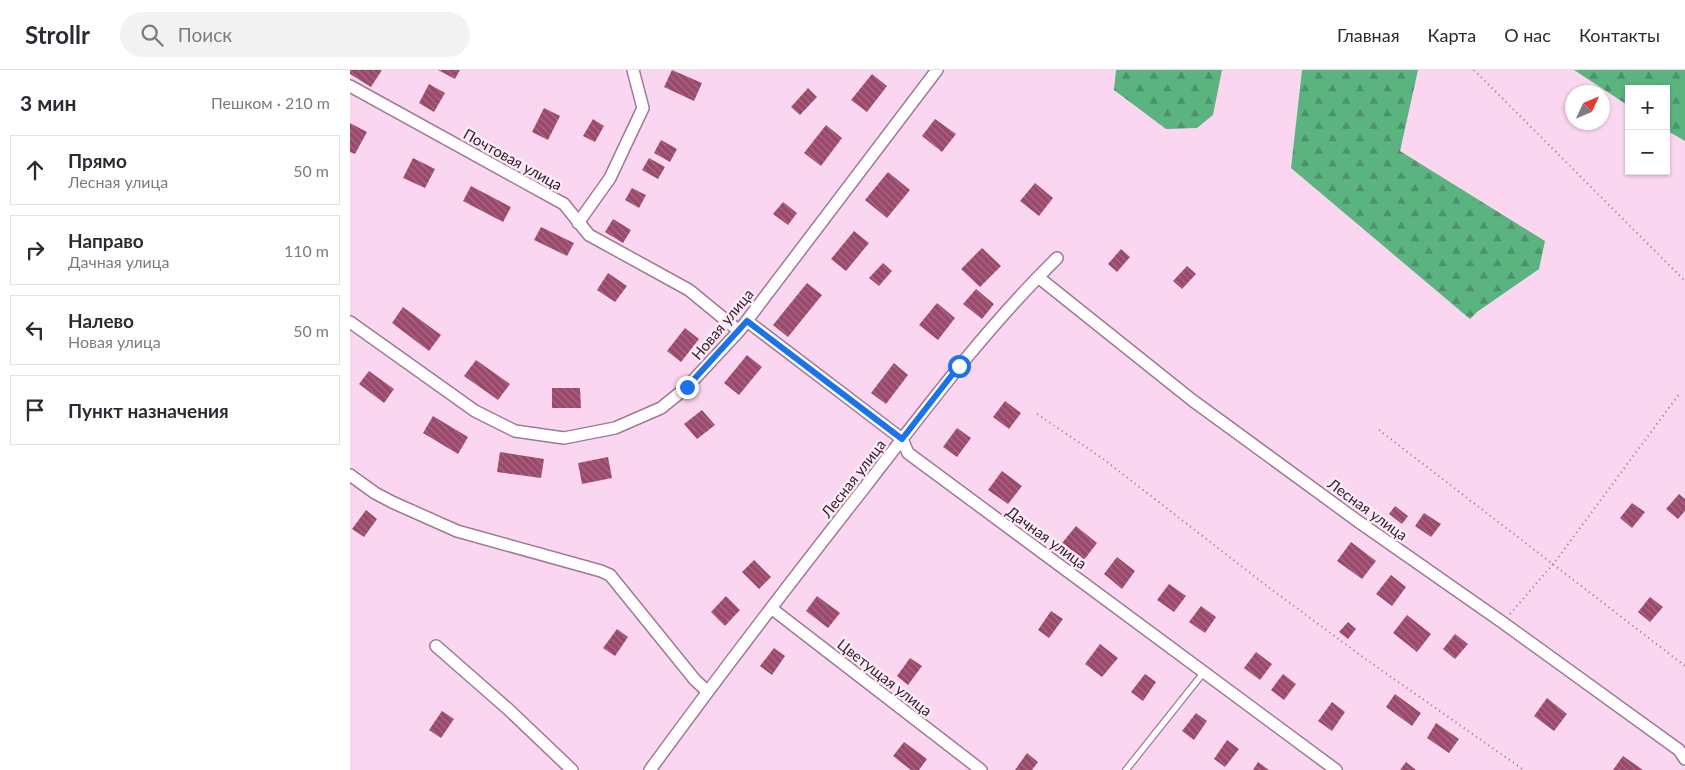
<!DOCTYPE html>
<html lang="ru">
<head>
<meta charset="utf-8">
<style>
  body { margin:0; font-family:Lato,sans-serif; background:#f2f2f3; color:#2b2b33 }
  .controls { position:absolute; right:15px; top:15px; display:grid; overflow:hidden; border-radius:0px; box-shadow:0 1px 4px #0004 }
  .controls button { width:45px; height:45px; display:grid; place-items:center; padding:0; border:0; border-bottom:1px solid #e1e1e2; background:#fff; color:#2b2b33; font:25px sans-serif }
  .compass { position:absolute; left:1215px; top:15px; width:45px; height:45px; border-radius:50%; background:#fff; box-shadow:0 1px 4px #0004; rotate:46deg }
  .stop { position:absolute; width:15px; height:15px; margin:-11px; border:4px solid #1a73e8; border-radius:50%; background:#fff }
  .stop.end { background:#1a73e8; border-color:#fff; box-shadow:0 1px 5px #0008 }
  .list { margin:0; padding:0; list-style:none }
  h2 { display:flex; justify-content:space-between; align-items:center; height:65px; margin:0; padding:0 20px; font-size:21px }
  h2 small { font-size:16px; font-weight:400; color:#7c7c81 }
  .list li { display:grid; grid-template-columns:32px 1fr auto; gap:15px; align-items:center; box-sizing:border-box; height:70px; margin:0 10px 10px; padding:0 10px; border:1px solid #e1e1e2; border-radius:0px }
  .list b { display:block; font-size:19px; white-space:nowrap }
  .list p { margin:0; font-size:16px; white-space:nowrap; color:#7c7c81 }
  .list em { font-size:16px; font-style:normal; color:#7c7c81 }
  .icon { flex:none; width:28px; height:28px; fill:none; stroke:currentColor; stroke-width:2; stroke-linecap:round; stroke-linejoin:round }
  .map { position:relative; flex:none; width:1335px; height:700px; overflow:hidden }
  header { display:flex; align-items:center; gap:30px; box-sizing:border-box; height:70px; padding:0 25px; background:#fff; border-bottom:1px solid #e1e1e2 }
  header strong { font-size:24px }
  nav { display:flex; gap:28px; margin-inline-start:auto; font-size:18px }
  .search { width:350px; height:45px; background:#f2f2f3; display:flex; align-items:center; gap:12px; box-sizing:border-box; padding:0 18px; border-radius:28px; color:#7c7c81; font-size:19px }
  main { display:flex }
  aside { flex:1; background:#fff }
  .map>svg:first-child { display:block }
  .forest { fill:url(#forest-firs) }
  .building { fill:url(#building-back-hatch) }
  .lines { fill:none; stroke-linecap:round; stroke-linejoin:round }
  .lane-casing { stroke:#a17897; stroke-width:8 }
  .street-casing { stroke:#a17897; stroke-width:14 }
  .path { stroke:#8e7487; stroke-width:2; stroke-dasharray:1 4; stroke-linecap:butt }
  .lane { stroke:#fff; stroke-width:5.5 }
  .street { stroke:#fff; stroke-width:11 }
  .route { stroke:#1a73e8; stroke-width:6 }
  .labels { text-anchor:middle; dominant-baseline:central; stroke-width:5; stroke-linejoin:round; paint-order:stroke }
  .street-label { font-size:15px; fill:#301f2c; stroke:#fdeaf7 }
</style>
</head>
<body>
<header>
<strong>Strollr</strong>
<div class="search"><svg class="icon" aria-label="search" viewBox="0 0 24 24"><circle cx="10" cy="10" r="6"/><path d="M15 15l6 6"/></svg>Поиск</div>
<nav><a>Главная</a><a>Карта</a><a>О нас</a><a>Контакты</a></nav>
</header>
<main>
<aside>
<h2>3 мин<small>Пешком · 210 m</small></h2>
<ul class="list">
<li><svg class="icon" aria-label="ahead" viewBox="0 0 24 24"><path d="M12 20V5M6 11l6-6 6 6"/></svg><div><b>Прямо</b><p>Лесная улица</p></div><em>50 m</em></li>
<li><svg class="icon" aria-label="right" viewBox="0 0 24 24"><path d="M7 20v-9h11M14 6l5 5-5 5"/></svg><div><b>Направо</b><p>Дачная улица</p></div><em>110 m</em></li>
<li><svg class="icon" aria-label="left" viewBox="0 0 24 24"><path d="M17 20v-9H6M10 6l-5 5 5 5"/></svg><div><b>Налево</b><p>Новая улица</p></div><em>50 m</em></li>
<li><svg class="icon" aria-label="arrive" viewBox="0 0 24 24"><path d="M6 21V4h12l-3 4 3 4H6"/></svg><div><b>Пункт назначения</b></div></li>
</ul>
</aside>
<div class="map">
<svg width="1335" height="700" viewBox="0 0 1335 700">
  <defs>
    <pattern id="forest-firs" width="22" height="20" patternUnits="userSpaceOnUse" patternTransform="scale(1.25)"><rect width="22" height="20" fill="#5bb480"/><path d="M5 1l3.5 6h-7zM16 11l3.5 6h-7z" fill="#4c9269"/></pattern>
    <pattern id="building-back-hatch" width="6" height="6" patternUnits="userSpaceOnUse" patternTransform="scale(1.25)"><rect width="6" height="6" fill="#9b486a"/><path d="M-1 5l2 2M0 0l6 6M5-1l2 2" fill="none" stroke="#a66b84"/></pattern>
  </defs>
  <rect width="100%" height="100%" fill="#fbd6f1"/>
  <!-- forest -->
  <path class="forest" d="M766,0H872L863,45L847,58L816,59L764,20Z
    M952,0H1068L1050,81L1195,171L1189,199L1127,242L1120,249L941,98Z
    M1224,0H1335V71L1316,60V19H1279V36Z"/>
  <!-- building -->
  <path class="building" d="M0,0H32L21,17L0,4Z
    M88,0H110L105,9Z
    M322,0L352,13L344,31L314,17Z
    M522,4L537,16L517,42L501,30Z
    M79,14L95,23L84,42L69,33Z
    M458,18L467,27L450,45L441,37Z
    M194,38L210,46L198,70L182,62Z
    M243,49L254,56L245,72L233,66Z
    M585,49L606,64L592,82L572,66Z
    M0,53L17,62L5,84L0,82Z
    M476,55L492,68L471,96L454,83Z
    M311,70L327,79L320,92L304,83Z
    M63,88L85,99L75,118L53,108Z
    M299,88L315,97L308,109L292,100Z
    M538,102L560,120L537,148L515,130Z
    M685,113L703,128L689,146L670,131Z
    M121,116L161,137L153,152L113,131Z
    M282,118L296,125L289,138L275,130Z
    M433,132L447,143L438,155L423,144Z
    M263,149L281,160L273,173L255,162Z
    M191,157L224,173L217,186L184,170Z
    M504,161L519,173L496,201L481,189Z
    M632,178L651,196L630,217L611,199Z
    M771,179L780,187L767,202L758,194Z
    M533,193L542,201L529,216L519,208Z
    M837,196L846,204L832,219L823,211Z
    M258,203L277,216L265,232L247,220Z
    M457,213L472,225L438,267L423,255Z
    M626,219L644,234L632,249L613,234Z
    M587,233L605,248L588,270L569,255Z
    M53,237L91,265L79,281L42,253Z
    M335,258L349,269L331,292L317,281Z
    M397,285L412,297L389,325L374,313Z
    M126,290L160,314L148,330L114,306Z
    M544,293L558,305L536,334L521,323Z
    M19,301L44,319L34,333L9,314Z
    M202,318H230L231,338H202Z
    M655,331L671,343L659,359L643,347Z
    M352,340L365,355L347,369L334,354Z
    M83,346L118,367L108,384L73,363Z
    M607,358L621,368L607,387L593,377Z
    M150,382L194,389L191,408L147,402Z
    M258,387L262,408L232,414L228,393Z
    M652,401L672,416L658,434L638,420Z
    M1329,424L1335,429V441L1328,449L1316,439Z
    M1282,433L1295,442L1282,458L1270,448Z
    M1045,436L1058,446L1052,454L1039,444Z
    M16,440L27,449L14,467L2,459Z
    M1074,443L1091,454L1081,467L1065,456Z
    M726,456L747,473L734,490L712,473Z
    M1001,472L1026,491L1012,509L987,491Z
    M767,487L785,501L772,519L754,504Z
    M404,490L421,507L409,519L392,502Z
    M1041,505L1056,517L1042,536L1026,524Z
    M819,514L836,526L824,542L807,530Z
    M376,526L390,540L375,556L361,542Z
    M467,526L490,543L478,558L456,541Z
    M1300,527L1313,537L1300,552L1288,542Z
    M851,536L866,547L855,563L839,552Z
    M701,541L713,549L699,568L688,560Z
    M1057,545L1081,564L1067,582L1043,563Z
    M998,552L1006,559L998,569L989,562Z
    M267,559L278,567L265,586L253,578Z
    M1105,564L1118,574L1105,589L1093,579Z
    M750,574L768,588L752,607L735,594Z
    M424,578L435,586L422,605L410,596Z
    M906,582L922,594L910,610L894,598Z
    M560,588L572,596L558,615L547,606Z
    M795,604L806,612L793,631L781,622Z
    M933,604L946,614L934,630L921,620Z
    M1045,624L1071,643L1062,656L1036,637Z
    M1197,628L1217,644L1204,661L1184,646Z
    M982,632L995,642L982,661L968,651Z
    M92,641L104,649L91,668L79,660Z
    M846,643L857,651L844,670L832,661Z
    M1086,653L1109,669L1099,683L1077,668Z
    M877,670L889,679L875,697L864,689Z
    M554,672L577,689L569,700H561L543,686Z
    M677,683L688,692L682,700H665Z
    M1273,686L1293,700H1263Z
    M908,692L919,700H903Z
    M1056,692L1066,700H1050Z"/>
  <g class="lines">
    <!-- lane casing -->
    <g class="lane-casing">
      <path id="lane" d="M776,700L854,602"/>
    </g>
    <!-- street casing -->
    <g class="street-casing">
      <path id="street" d="M0,16L214,134L239,165L339,220L389,261L397,251L552,369L558,383L986,700
        M228,153L260,108L293,38L283,0
        M688,207L842,330L1009,452L1152,552L1329,680L1335,689
        M0,252L125,341L165,361L214,368L265,358L311,338L337,317L389,261L587,0
        M0,405L25,423L42,432L107,461L251,501L260,505L345,610L357,621
        M421,538L631,700
        M86,576L158,639L222,700
        M300,700C370,604 442,510 515,417C576,338 636,258 707,188"/>
    </g>
    <!-- path -->
    <path class="path" d="M1124,0L1335,211
      M687,344L752,388L913,513L1014,588L1174,700
      M1029,360L1335,596
      M1160,544L1204,493L1330,323"/>
    <!-- lane -->
    <use href="#lane" class="lane"/>
    <!-- street -->
    <use href="#street" class="street"/>
  </g>
  <g class="lines">
    <!-- route -->
    <path class="route" d="M337,317L397,251L552,369L609,296"/>
  </g>
  <g class="labels">
    <!-- street labels -->
    <g class="street-label">
      <text transform="translate(163 89) rotate(29)">Почтовая улица</text>
      <text transform="translate(372 254) rotate(-50)">Новая улица</text>
      <text transform="translate(503 408) rotate(-52)">Лесная улица</text>
      <text transform="translate(1018 439) rotate(36)">Лесная улица</text>
      <text transform="translate(697 467) rotate(36)">Дачная улица</text>
      <text transform="translate(535 607) rotate(38)">Цветущая улица</text>
    </g>
  </g>
</svg>
<div class="controls">
<button>+</button>
<button>−</button>
</div>
<svg class="compass" viewBox="-18 -18 36 36"><path d="M0-13l5 13h-10z" fill="#e53935"/><path d="M0 13l5-13h-10z" fill="#7c7c81"/></svg>
<div class="stop" style="left:609px;top:296px"></div>
<div class="stop end" style="left:337px;top:317px"></div>
</div>
</main>
</body>
</html>
